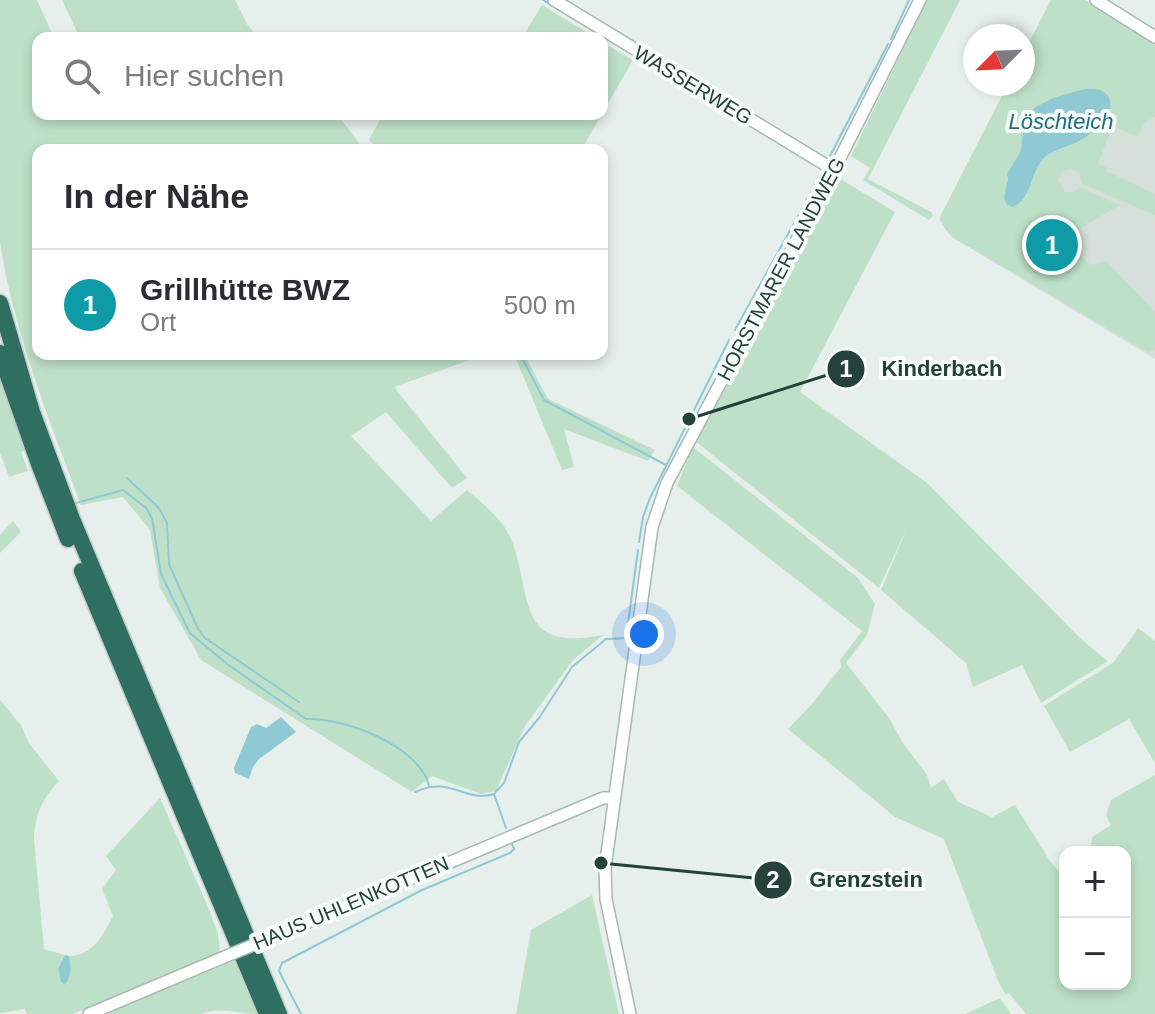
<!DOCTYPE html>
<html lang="de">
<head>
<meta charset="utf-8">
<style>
  body { margin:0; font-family:Helvetica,sans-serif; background:#f2f2f3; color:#2b2b33 }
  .controls { position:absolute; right:24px; bottom:24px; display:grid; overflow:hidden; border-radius:16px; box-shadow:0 4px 12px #0003 }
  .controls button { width:72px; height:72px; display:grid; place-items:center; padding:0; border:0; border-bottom:2px solid #e1e1e2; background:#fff; color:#2b2b33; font:40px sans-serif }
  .compass { position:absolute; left:963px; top:24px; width:72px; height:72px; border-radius:50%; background:#fff; box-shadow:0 4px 12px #0003; rotate:246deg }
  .you { position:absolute; left:644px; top:634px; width:28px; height:28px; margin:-20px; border:6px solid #fff; border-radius:50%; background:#1a73e8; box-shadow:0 0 0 12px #1a73e833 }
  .badge { display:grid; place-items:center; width:52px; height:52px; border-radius:50%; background:#db2777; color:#fff; font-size:26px; font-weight:700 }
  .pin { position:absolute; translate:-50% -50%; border:4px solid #fff; box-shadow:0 2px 8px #0006 }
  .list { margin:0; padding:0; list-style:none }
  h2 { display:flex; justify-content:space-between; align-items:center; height:104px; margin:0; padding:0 32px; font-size:34px }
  h2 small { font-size:26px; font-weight:400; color:#7c7c81 }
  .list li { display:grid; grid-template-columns:52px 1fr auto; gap:24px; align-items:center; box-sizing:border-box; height:112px; padding:0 32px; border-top:2px solid #e1e1e2 }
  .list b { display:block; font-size:30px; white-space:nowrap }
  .list p { margin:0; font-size:26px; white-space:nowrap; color:#7c7c81 }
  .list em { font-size:26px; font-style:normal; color:#7c7c81 }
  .icon { flex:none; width:44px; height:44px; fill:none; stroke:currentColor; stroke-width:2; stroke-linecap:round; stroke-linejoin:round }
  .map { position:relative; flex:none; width:1155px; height:1014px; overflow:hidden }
  .search { position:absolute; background:#fff; box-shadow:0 4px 12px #0003; left:32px; top:32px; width:576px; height:88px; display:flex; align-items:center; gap:20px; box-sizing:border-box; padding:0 28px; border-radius:16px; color:#7c7c81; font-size:30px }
  .panel { position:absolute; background:#fff; box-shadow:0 4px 12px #0003; left:32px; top:144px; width:576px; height:216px; border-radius:16px }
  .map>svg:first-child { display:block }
  .built { fill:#d4dfda }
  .green { fill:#bfe0c8 }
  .water { fill:#8ec9d4 }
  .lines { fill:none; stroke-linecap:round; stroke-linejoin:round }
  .stream { stroke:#8ec9d4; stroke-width:2 }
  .minor-casing { stroke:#a8b8b2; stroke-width:14 }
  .highway-casing { stroke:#c2cac8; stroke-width:19 }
  .minor { stroke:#fff; stroke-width:11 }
  .highway { stroke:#2f6f62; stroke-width:16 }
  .minor-bridge-casing { stroke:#a8b8b2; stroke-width:14; stroke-linecap:butt }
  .minor-bridge { stroke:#fff; stroke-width:11 }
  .labels { text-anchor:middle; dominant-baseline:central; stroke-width:8; stroke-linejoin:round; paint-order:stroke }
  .street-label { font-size:20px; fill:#24423a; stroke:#f7fbf9 }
  .water-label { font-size:22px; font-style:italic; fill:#1c6f80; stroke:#f7fbf9 }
  .leader { fill:none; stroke:#24423a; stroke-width:3 }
  .callout-dot { fill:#24423a; stroke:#f7fbf9; stroke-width:3 }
  .mark-label { font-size:24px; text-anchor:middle; font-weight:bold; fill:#fff }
  .callout-label { font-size:22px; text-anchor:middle; font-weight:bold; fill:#24423a; stroke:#f7fbf9; stroke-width:8; stroke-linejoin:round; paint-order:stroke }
</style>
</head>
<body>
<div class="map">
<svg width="1155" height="1014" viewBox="0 0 1155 1014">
  <rect width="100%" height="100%" fill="#e6efeb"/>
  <!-- built -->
  <path class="built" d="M1051,0H1085L1155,44V359L952,237L940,221V217L1008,84H1023V55Z"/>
  <!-- green -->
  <path class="green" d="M0,0H37L54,38H38V114H337L364,150H38V354H487L394,387L467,478L452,488L386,412L351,436L431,521L467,490C484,505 503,519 512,541C533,600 516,652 603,635L573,660L525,726L496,791L481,794L432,776L412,792L201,660L160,588L150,530L123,497L81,505C49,419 14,333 0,243Z
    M62,0H235L247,24L258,38H80Z
    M927,0H960L868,179L931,212L933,216L929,220L863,180L870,168L851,156Z
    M1051,0H1085L1155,44V117L1145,122L1138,137L1113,126L1098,163L1107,168L1106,171L1155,194V215L1082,184L1079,172L1070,169L1062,172L1058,180L1065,192H1074L1080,187L1120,205L1067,236H1064L1059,232L1042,242L1044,245L1052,247L1054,251L1057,250L1056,244C1073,245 1079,257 1092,265L1105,261L1108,263L1155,312V350L1148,352L952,237L945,229L940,217L1008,84H1023V55Z
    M542,5L596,38H522Z
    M602,42L633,60L602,114Z
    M383,114H602L581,150H379L369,140Z
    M837,177L895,212L800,392L927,483L1082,640L1108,661L1041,703L1022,665L973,687L966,663L881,590L907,528L879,588L695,441Z
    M514,354H524L548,399L655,450L648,461L564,429L574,467L562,470Z
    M0,369L28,449L21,452L28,471L9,477L0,453Z
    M693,447L858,578L875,604L867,635L846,663L889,718L903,743L927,775L931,788L944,779L958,802L992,817L1015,805L1050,861L1065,879V984H1125V852H1088L1091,848L1092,837L1111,825L1106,816L1111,800L1155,775V1014H1026L1009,993L1006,995L998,981L944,839L895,817L788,729L811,705L841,667L840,660L862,631L677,486Z
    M13,521L21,532L0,553V535Z
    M1138,628L1155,641V763L1129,719L1070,752L1044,706L1114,662Z
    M0,700L21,725L29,743L59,781C42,799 35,814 34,839L44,949L65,955L58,967L63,984L70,965L69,956C93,956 103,935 113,916L102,889L116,870L106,856L160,798L208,907L218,934L220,952L73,1014H27L25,1009L0,1013Z
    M592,895L619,1014H516L531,930Z
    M234,961L240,966L259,1014C238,1014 221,1006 201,1014H104Z
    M1000,998L1011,1014H965Z"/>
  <!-- water -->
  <path class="water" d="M1085,89C1093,88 1103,89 1108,96C1118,113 1093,133 1081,140C1069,147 1051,149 1042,160C1030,175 1032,198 1013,207L1007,205L1004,198L1008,179L1007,174L1021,151L1023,133L1034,108L1053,98Z
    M281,717L296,732L259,759L253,767L249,779L235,773L234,768L251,727L257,724L266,728Z
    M65,955L69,956C71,965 72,979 64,985L61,981L58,968Z"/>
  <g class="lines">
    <!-- stream -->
    <path class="stream" d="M543,0L576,20
      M584,25L590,28
      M891,39L909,0
      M830,156L888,44
      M735,330L820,176
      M520,354L544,400L666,465
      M127,478L159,508L167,523L169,564L198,629L205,638L299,702
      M76,503L123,490L146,508L152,518L161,574L190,633L227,664L306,719C343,717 420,746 429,786
      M639,542L643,517L650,498L729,340
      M415,792C451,775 464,803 494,794
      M506,828L494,794L504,783L519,742L539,718L572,667L606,639L626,638L638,550
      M301,1014L279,971L282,963L422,890L510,853L514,849L512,844"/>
    <!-- minor casing -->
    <g class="minor-casing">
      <path id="minor" d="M554,0L834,170
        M1096,0L1155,37
        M272,937L603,798H614
        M89,1014L222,958
        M630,1014L606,899L605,868L652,527L667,483L834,170L920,0"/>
    </g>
    <!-- highway casing -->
    <g class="highway-casing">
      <path id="highway" d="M0,303L32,412L72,519L279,1014
        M0,353L39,464L68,539
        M82,571L267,1014"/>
    </g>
    <!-- minor -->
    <use href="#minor" class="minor"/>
    <!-- highway -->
    <use href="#highway" class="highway"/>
    <!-- minor-bridge casing -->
    <g class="minor-bridge-casing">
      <path id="minor-bridge" d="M222,958L272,937"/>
    </g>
    <!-- minor-bridge -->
    <use href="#minor-bridge" class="minor-bridge"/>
  </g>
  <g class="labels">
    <!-- street labels -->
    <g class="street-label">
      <text transform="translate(693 85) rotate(31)">WASSERWEG</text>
      <text transform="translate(781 269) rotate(-62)">HORSTMARER LANDWEG</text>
      <text transform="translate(351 903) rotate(-23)">HAUS UHLENKOTTEN</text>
    </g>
    <!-- water labels -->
    <g class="water-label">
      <text x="1061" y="121">Löschteich</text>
    </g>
  </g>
  <!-- callouts -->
  <path class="leader" d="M689 419L846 369M601 863L773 880"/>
  <g class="callout-dot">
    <circle cx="689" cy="419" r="8"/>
    <circle cx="601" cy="863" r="8"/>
    <circle cx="846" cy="369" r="20"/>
    <circle cx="773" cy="880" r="20"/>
  </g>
  <g class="mark-label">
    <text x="846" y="377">1</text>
    <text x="773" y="888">2</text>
  </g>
  <g class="callout-label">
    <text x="942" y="376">Kinderbach</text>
    <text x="866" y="887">Grenzstein</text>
  </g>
</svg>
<div class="controls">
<button>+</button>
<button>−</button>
</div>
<svg class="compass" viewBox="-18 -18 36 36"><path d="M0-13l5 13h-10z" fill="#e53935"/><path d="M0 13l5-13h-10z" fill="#7c7c81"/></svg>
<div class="you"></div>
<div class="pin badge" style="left:1052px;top:245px;background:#0f9aa8">1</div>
<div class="search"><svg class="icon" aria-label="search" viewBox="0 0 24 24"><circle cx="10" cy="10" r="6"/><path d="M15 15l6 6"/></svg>Hier suchen</div>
<section class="panel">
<h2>In der Nähe<small></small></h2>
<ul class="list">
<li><span class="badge" style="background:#0f9aa8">1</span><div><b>Grillhütte BWZ</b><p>Ort</p></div><em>500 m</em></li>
</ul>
</section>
</div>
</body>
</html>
